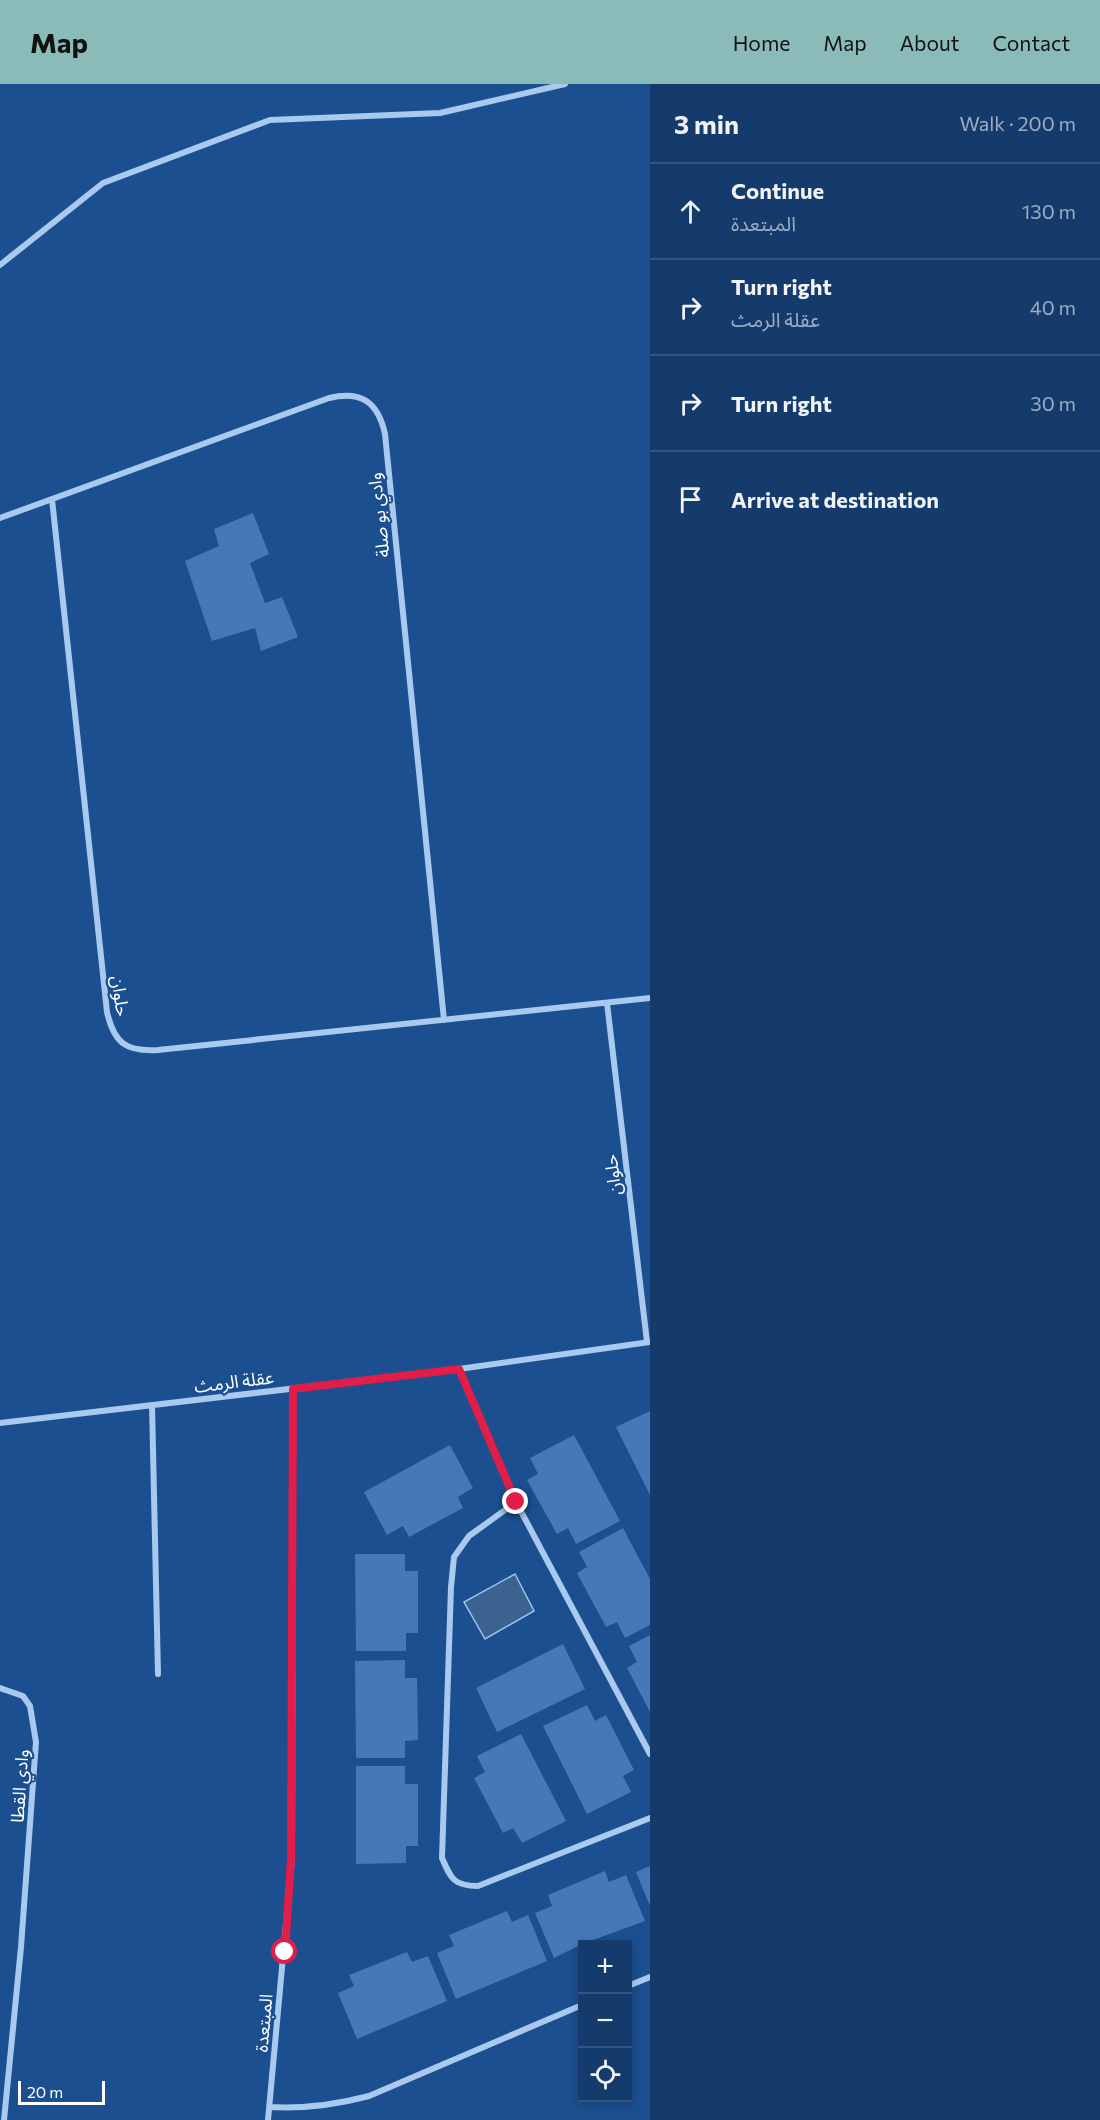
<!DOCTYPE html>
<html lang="en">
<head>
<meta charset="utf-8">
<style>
  body { margin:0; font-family:Commissioner,"Noto Sans Arabic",sans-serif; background:#1d4271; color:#f1f3f6 }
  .controls { position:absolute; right:18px; bottom:18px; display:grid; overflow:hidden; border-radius:0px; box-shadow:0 3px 9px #0003 }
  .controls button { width:54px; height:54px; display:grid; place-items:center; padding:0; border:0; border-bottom:2px solid #33557e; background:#143b6b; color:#f1f3f6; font:30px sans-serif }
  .scale { position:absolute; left:18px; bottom:15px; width:87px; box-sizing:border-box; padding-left:6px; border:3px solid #fff; border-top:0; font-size:16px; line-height:21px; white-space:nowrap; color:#fff; -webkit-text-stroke:4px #1b4f8f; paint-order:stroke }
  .stop { position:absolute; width:18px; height:18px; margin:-14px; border:4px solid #e11d48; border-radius:50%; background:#fff }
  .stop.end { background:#e11d48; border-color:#fff; box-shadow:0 2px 6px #0008 }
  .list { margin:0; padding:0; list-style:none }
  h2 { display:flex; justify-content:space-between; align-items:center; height:78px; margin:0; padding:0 24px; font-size:26px }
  h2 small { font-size:20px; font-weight:400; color:#9dadc1 }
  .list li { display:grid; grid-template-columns:39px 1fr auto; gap:18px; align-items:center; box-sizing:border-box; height:96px; padding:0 24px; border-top:2px solid #33557e }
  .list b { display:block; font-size:22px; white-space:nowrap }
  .list p { margin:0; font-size:20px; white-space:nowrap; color:#9dadc1 }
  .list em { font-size:20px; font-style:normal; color:#9dadc1 }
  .icon { flex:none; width:33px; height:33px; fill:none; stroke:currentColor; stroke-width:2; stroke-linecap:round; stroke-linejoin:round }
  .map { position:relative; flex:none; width:650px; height:2036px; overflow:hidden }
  header { display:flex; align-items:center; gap:36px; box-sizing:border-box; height:84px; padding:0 30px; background:#8bbbb9; color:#111 }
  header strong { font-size:28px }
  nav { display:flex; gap:33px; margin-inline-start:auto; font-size:21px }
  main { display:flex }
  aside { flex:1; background:#143b6b }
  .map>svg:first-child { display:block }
  .water { fill:#3c6290; stroke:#9cc4f0; stroke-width:1.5 }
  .building { fill:#4478b7 }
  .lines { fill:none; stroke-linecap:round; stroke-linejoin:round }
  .street { stroke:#a9c9ee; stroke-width:6 }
  .route { stroke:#e11d48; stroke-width:8 }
  .labels { text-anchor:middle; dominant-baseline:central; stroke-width:4.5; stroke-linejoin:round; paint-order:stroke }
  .street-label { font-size:18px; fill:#fff; stroke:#1b4f8f }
</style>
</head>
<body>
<header>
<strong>Map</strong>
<nav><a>Home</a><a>Map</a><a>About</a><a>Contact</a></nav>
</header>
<main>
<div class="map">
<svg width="650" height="2036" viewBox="0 0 650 2036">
  <rect width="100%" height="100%" fill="#1b4f8f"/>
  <!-- water -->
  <path class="water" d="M515,1490L534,1527L485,1555L464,1518Z"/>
  <!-- building -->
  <path class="building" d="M253,429L269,470L250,479L265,519L282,513L298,553L261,567L255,544L212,557L185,477L219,462L214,445Z
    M650,1327V1411L616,1343Z
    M574,1351L620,1437L576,1460L568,1444L557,1450L527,1396L538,1390L530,1374Z
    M450,1361L473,1404L458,1413L463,1424L409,1453L403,1442L387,1451L364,1408Z
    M623,1444L650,1495V1541L625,1554L617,1538L606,1543L577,1489L587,1483L579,1468Z
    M355,1470H405V1487H418V1549H406V1567H356Z
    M650,1551V1628L627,1584L637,1578L629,1562Z
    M563,1560L585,1605L497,1648L476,1604Z
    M405,1576V1594H417L418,1656L405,1657V1674H356L355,1577Z
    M587,1621L595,1637L606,1631L634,1686L623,1692L631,1708L587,1730L543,1642Z
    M521,1650L566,1737L522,1759L513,1744L503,1749L474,1694L485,1688L477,1672Z
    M356,1682H405V1700H418V1762H406V1779L356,1780Z
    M650,1782V1822L636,1788Z
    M605,1787L609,1798L626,1791L645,1837L582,1860L554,1874L535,1829L552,1822L548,1811Z
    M507,1827L512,1838L528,1831L547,1877L456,1915L437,1869L454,1862L449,1851Z
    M407,1868L412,1878L428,1872L447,1917L357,1955L338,1909L354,1902L349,1891Z"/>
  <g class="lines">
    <!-- street -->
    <path class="street" d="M0,181L103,99L270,36L440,29L565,0
      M52,415L107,928C114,959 126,968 158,966L650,914
      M0,434L329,314C361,306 378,318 385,350L444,936
      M607,919L647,1258
      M459,1285L516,1418L650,1670
      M152,1321L158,1590
      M0,1339L459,1285L650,1258
      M516,1418L469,1452L454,1473L451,1503L442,1774C451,1795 454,1802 478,1802L650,1734
      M0,1604L23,1612L30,1622L36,1658L21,1863L4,2036
      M628,1902L650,1893
      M270,2023C305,2025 335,2021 369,2012L582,1921
      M268,2036L292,1775L293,1305"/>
  </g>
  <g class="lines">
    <!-- route -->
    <path class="route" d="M285,1868L291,1775L293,1305L459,1285L516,1418"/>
  </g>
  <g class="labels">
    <!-- street labels -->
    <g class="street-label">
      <text transform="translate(378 431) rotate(-96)">وادي بو صلة</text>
      <text transform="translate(121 912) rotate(82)">حلوان</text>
      <text transform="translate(612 1091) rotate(-97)">حلوان</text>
      <text transform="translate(234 1297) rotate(-7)">عقلة الرمث</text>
      <text transform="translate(19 1702) rotate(-86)">وادي القطا</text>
      <text transform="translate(263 1939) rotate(-85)">المبتعدة</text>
    </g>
  </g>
</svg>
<div class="controls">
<button>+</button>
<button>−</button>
<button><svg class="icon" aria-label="locate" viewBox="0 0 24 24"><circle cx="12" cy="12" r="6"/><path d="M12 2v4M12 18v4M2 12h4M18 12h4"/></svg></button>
</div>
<div class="scale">20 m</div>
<div class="stop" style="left:285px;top:1868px"></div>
<div class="stop end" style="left:516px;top:1418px"></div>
</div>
<aside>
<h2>3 min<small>Walk · 200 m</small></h2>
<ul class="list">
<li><svg class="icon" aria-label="ahead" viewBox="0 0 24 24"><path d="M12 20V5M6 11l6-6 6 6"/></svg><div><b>Continue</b><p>المبتعدة</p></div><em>130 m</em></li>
<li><svg class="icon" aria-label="right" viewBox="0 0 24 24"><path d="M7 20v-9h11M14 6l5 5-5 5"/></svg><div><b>Turn right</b><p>عقلة الرمث</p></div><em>40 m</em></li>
<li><svg class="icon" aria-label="right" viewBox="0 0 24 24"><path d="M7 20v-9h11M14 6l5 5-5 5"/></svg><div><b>Turn right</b></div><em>30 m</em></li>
<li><svg class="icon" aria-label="arrive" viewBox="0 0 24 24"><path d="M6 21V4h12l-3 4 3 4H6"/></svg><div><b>Arrive at destination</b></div></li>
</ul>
</aside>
</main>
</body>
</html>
